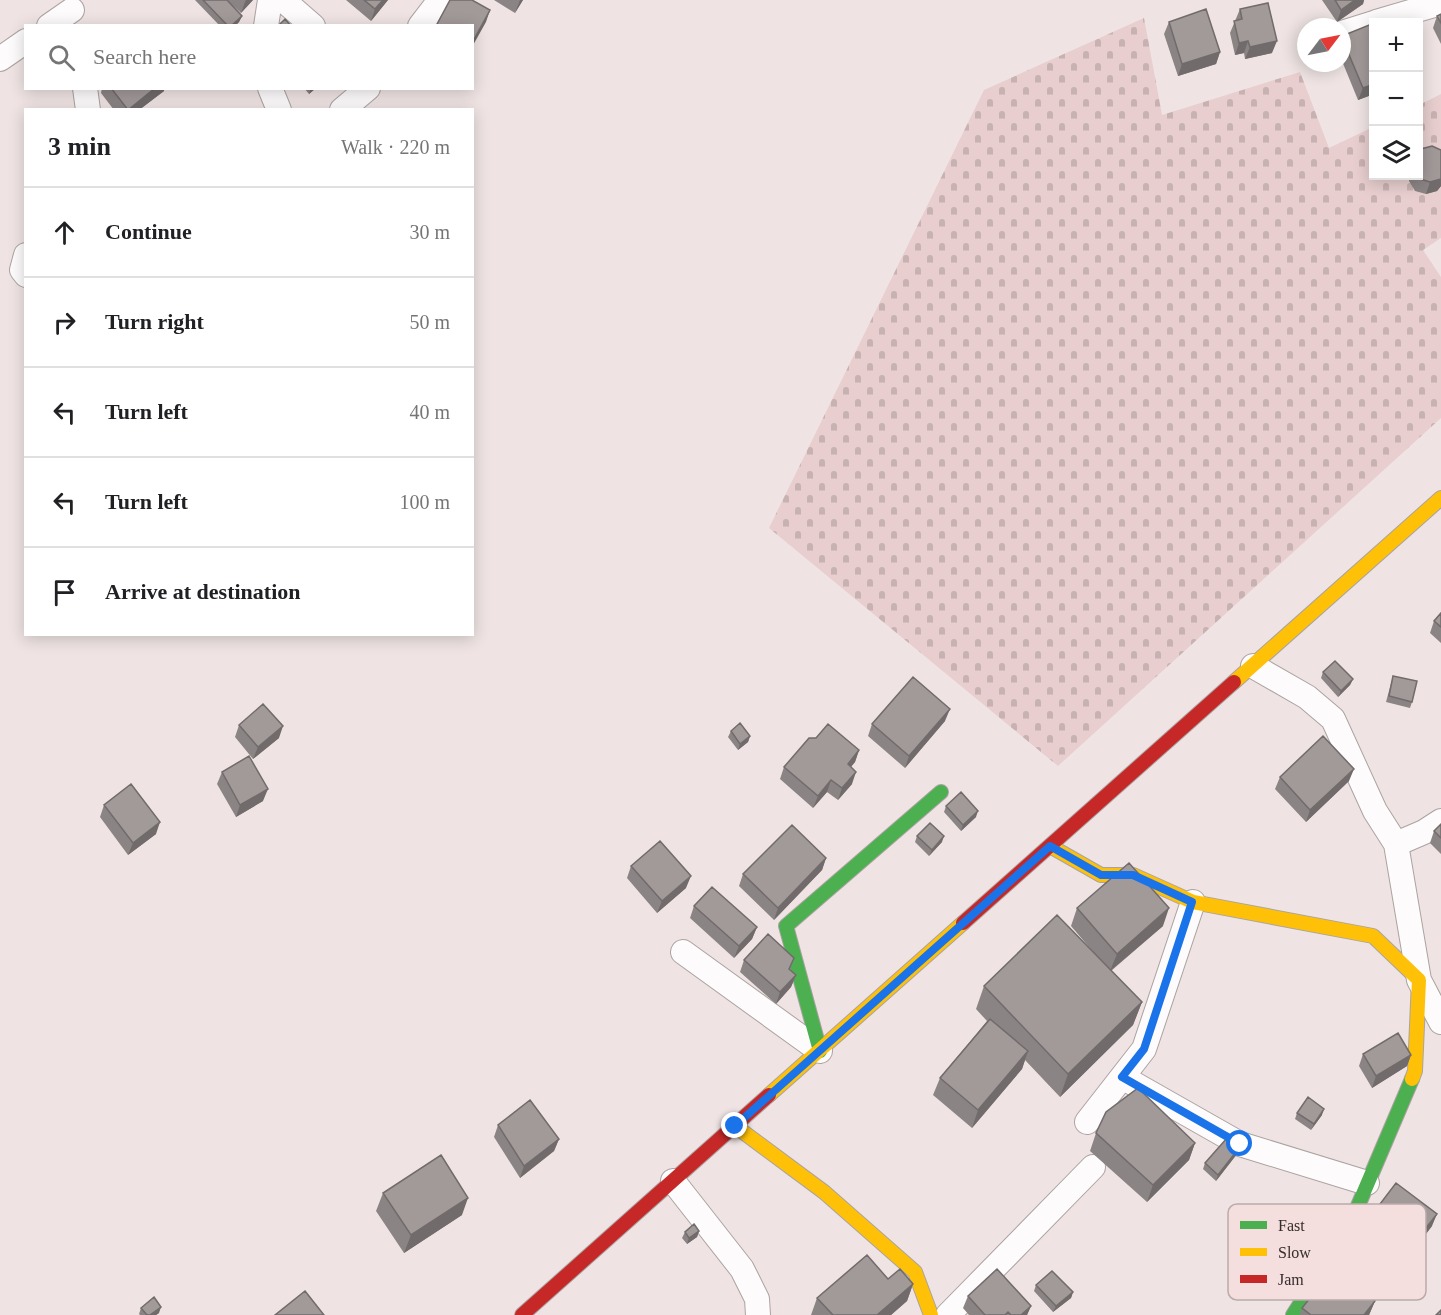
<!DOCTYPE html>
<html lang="en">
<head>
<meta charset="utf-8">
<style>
  body { margin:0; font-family:Georgia,serif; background:#f2f2f2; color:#202124 }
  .controls { position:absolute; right:18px; top:18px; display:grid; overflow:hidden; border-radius:0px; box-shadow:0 3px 15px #0003 }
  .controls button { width:54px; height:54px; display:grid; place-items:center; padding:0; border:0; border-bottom:2px solid #e0e0e0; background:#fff; color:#202124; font:30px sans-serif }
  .compass { position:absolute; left:1297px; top:18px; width:54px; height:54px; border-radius:50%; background:#fff; box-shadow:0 3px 15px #0003; rotate:58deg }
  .stop { position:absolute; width:18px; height:18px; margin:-14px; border:4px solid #1a73e8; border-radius:50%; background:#fff }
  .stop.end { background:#1a73e8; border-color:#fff; box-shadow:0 2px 6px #0008 }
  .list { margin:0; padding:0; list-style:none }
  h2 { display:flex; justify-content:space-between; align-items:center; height:78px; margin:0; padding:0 24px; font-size:26px }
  h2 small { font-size:20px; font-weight:400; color:#757577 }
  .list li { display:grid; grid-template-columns:39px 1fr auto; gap:18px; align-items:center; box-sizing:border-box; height:90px; padding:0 24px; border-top:2px solid #e0e0e0 }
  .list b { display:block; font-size:22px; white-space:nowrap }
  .list em { font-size:20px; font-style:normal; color:#757577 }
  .icon { flex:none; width:33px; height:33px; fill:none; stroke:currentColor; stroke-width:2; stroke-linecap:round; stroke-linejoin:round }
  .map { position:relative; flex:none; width:1441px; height:1315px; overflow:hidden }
  .search { position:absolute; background:#fff; box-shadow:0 3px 15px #0003; left:24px; top:24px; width:450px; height:66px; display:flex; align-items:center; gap:15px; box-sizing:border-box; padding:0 21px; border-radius:0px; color:#757577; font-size:22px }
  .panel { position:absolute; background:#fff; box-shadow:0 3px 15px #0003; left:24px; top:108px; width:450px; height:528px; border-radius:0px }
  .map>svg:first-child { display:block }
  .cemetery { fill:url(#cemetery-stones) }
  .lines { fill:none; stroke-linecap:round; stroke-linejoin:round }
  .street-casing { stroke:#aba3a2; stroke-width:26 }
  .fast-casing { stroke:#aba3a2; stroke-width:16 }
  .slow-casing { stroke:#aba3a2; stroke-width:16 }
  .jam-casing { stroke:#aba3a2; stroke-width:16 }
  .street { stroke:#fdfbfb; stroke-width:24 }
  .fast { stroke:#4caf50; stroke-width:14 }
  .slow { stroke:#ffc107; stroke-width:14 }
  .jam { stroke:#c62828; stroke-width:14 }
  .wall { fill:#8b8484 }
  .shaded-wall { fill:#716b6b }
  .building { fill:#a29999; stroke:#716b6b; stroke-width:1.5 }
  .route { stroke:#1a73e8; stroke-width:8 }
  .key { fill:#f4dfde; stroke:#bbaaa9; stroke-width:1.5 }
  .key-label { font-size:16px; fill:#352d2c }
</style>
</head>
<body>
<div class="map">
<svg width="1441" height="1315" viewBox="0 0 1441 1315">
  <defs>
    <pattern id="cemetery-stones" width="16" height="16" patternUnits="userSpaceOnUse" patternTransform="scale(1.5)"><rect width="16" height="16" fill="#e8cece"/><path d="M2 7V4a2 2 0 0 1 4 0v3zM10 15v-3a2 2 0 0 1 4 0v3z" fill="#c8b1b1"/></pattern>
  </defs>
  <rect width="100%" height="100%" fill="#efe4e3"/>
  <!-- cemetery -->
  <path class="cemetery" d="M1144,18L1162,115L1300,72L1329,148L1373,127L1374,176H1418L1419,105L1441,94V238L1423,250L1441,277V418L1058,766L769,528L984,90Z"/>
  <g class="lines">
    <!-- street casing -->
    <g class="street-casing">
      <path id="street" d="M283,0L313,26
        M1376,22L1441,3
        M49,26L72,10
        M266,26L270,0
        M420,26L440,0
        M1342,33L1374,23
        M0,59L26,41
        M85,88L88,110
        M270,88L279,110
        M342,110L368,88
        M26,255L22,270L26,275
        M1253,666L1307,697L1333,719L1375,811L1396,844L1419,980L1441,1022
        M1396,844L1424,832L1441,821
        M683,952L820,1051
        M1122,1077L1240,1144L1367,1183
        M1087,1122L1144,1049L1193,902
        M673,1181L742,1269L757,1299L758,1315
        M948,1315L1093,1167"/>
    </g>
    <!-- fast casing -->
    <g class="fast-casing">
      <path id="fast" d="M820,1051L786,926L941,792
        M1293,1315L1349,1227L1412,1079"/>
    </g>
    <!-- slow casing -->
    <g class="slow-casing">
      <path id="slow" d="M1234,682L1441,498
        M1050,846L1101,875H1133L1193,902L1373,936L1419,980L1415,1071L1412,1079
        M769,1095L963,923
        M735,1126L824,1192L915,1272L931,1315"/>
    </g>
    <!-- jam casing -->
    <g class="jam-casing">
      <path id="jam" d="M963,923L1234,682
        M522,1315L769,1095"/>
    </g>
    <!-- street -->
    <use href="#street" class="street"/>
    <!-- fast -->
    <use href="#fast" class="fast"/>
    <!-- slow -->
    <use href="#slow" class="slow"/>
    <!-- jam -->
    <use href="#jam" class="jam"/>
  </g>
  <!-- wall -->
  <path class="wall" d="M195,0H253L241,13L229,2L242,16L239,22L235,26H220Z
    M346,0H388L371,21Z
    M494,0H523L515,13Z
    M1322,0H1364L1363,4L1337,22Z
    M1240,9L1272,53L1245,59L1244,53L1235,55L1230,33Z
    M1441,14V44L1433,28L1437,16Z
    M1169,22L1220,52L1216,64L1178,76L1164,34Z
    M1374,23V94L1358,100L1342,61V36Z
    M102,88H164V91L139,110H114L101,93Z
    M304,88H316L309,94Z
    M1441,150V186L1437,191L1426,194L1415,191L1409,181V176H1419Z
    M1441,613V643L1430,633L1434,621Z
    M1323,672L1353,679L1350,685L1338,697L1321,678Z
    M1393,676L1412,702L1410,708L1386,702Z
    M945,721L905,768L868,736L872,724Z
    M239,725L279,738L253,759L235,737Z
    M731,731L750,736L748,742L738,750L728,737Z
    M859,750L855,762L851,767L852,784L838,800L827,792L813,808L780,779L784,767Z
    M222,772L263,801L236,817L217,784Z
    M1280,777L1349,781L1306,822L1275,789Z
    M104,805L156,834L128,855L100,817Z
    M946,806L976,817L961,831L944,812Z
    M1441,824V854L1430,843L1434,831Z
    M917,836L942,842L929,856L915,842Z
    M826,858L822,870L774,920L739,886L743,874Z
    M631,866L686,888L657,913L627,878Z
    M694,906L757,927L752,939L734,958L690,918Z
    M1077,908L1163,926L1111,971L1142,1002L1133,1025L1060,1097L1025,1060L1022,1069L972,1128L933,1095L940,1078L987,1021L976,1009L984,986L1095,954L1071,926Z
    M794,958L790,970L796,975L791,987L776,1004L740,972L744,960Z
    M1363,1054L1411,1055L1407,1066L1372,1088L1359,1066Z
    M1297,1113L1322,1115L1311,1130L1295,1119Z
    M498,1125L559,1139L554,1151L520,1178L494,1137Z
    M1096,1133L1195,1143L1189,1160L1147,1202L1090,1151Z
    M1237,1154L1216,1181L1203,1169L1205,1163Z
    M383,1193L462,1215L404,1253L376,1211Z
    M1367,1221L1432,1226L1403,1264L1363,1233Z
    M699,1231L697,1237L687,1244L682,1238L685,1232Z
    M888,1279L913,1284L907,1301L891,1315H811L817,1298Z
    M1036,1285L1073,1292L1071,1298L1053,1312L1034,1291Z
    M968,1296L1031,1306L1027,1315H969L963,1308Z
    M1375,1301L1369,1315H1300L1302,1308Z
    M141,1308L159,1313L156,1315H140L139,1314Z"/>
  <!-- shaded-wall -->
  <path class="shaded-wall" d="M246,0H253L241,13L245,2Z
    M383,0H388L371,21L375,9Z
    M520,0H523L515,13Z
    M1355,0H1364L1363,4L1337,22L1341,10Z
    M490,10L486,22L472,47V43Z
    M242,16L239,22L235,26H231Z
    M1248,41L1244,53L1235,55L1239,43Z
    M1277,41L1272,53L1245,59L1250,47Z
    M1220,52L1216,64L1178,76L1182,64Z
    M1374,84V94L1358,100L1363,88Z
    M155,88H164V91L139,110H128Z
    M311,88H316L309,94Z
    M1441,179V186L1437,191L1426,194L1430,182Z
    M1353,679L1350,685L1338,697L1341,691Z
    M950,709L945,721L905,768L909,756Z
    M283,726L279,738L253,759L258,747Z
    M750,736L748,742L738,750L740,744Z
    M859,750L855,762L843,776L848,764Z
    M1354,769L1349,781L1306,822L1310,810Z
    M856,772L852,784L838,800L842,788Z
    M831,780L827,792L813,808L818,796Z
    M268,789L263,801L236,817L240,805Z
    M978,811L976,817L961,831L963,825Z
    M160,822L156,834L128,855L133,843Z
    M944,836L942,842L929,856L932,850Z
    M826,858L822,870L774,920L778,908Z
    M691,876L686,888L657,913L662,901Z
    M1169,908L1163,926L1110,971L1117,954Z
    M757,927L752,939L734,958L739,946Z
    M796,975L791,987L776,1004L780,992Z
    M1142,1002L1133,1025L1060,1097L1068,1074Z
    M1028,1051L1022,1069L972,1128L978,1110Z
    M1411,1055L1407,1066L1372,1088L1376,1076Z
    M1324,1109L1322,1115L1311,1130L1314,1124Z
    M559,1139L554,1151L520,1178L524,1166Z
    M1195,1143L1189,1160L1147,1202L1153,1185Z
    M1239,1148L1237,1154L1216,1181L1218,1175Z
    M468,1198L462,1215L404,1253L411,1235Z
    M1437,1214L1432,1226L1403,1264L1407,1252Z
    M699,1231L697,1237L687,1244L689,1238Z
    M913,1284L907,1301L891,1315H877Z
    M1073,1292L1071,1298L1053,1312L1056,1306Z
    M1375,1301L1369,1315H1364Z
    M1031,1306L1027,1315H1021Z
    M161,1307L159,1313L156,1315H150Z"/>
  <!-- building -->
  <path class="building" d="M203,0H227L242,16L231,26H228Z
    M364,0H383L375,9Z
    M450,0H472L490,10L472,43V26H436Z
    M1335,0H1355L1341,10Z
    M1268,3L1277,41L1250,47L1248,41L1239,43L1234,21L1242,19L1240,9Z
    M1206,9L1220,52L1182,64L1169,22Z
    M1441,14V23L1437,16Z
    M285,19L291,26H278Z
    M1382,19L1384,22H1374Z
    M1374,23V84L1363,88L1342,38V36Z
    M111,88H155L128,110Z
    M1432,146L1441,150V179L1430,182L1420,179L1418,176H1419V152L1421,149Z
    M1441,613V627L1434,621Z
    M1335,661L1353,679L1341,691L1323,672Z
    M1393,676L1417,681L1412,702L1389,696Z
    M913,677L950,709L909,756L872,724Z
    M263,704L283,726L258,747L239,725Z
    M740,723L750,736L740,744L731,731Z
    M828,724L859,750L848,764L856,772L842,788L831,780L818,796L784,767L809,738H816Z
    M1323,736L1354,769L1310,810L1280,777Z
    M249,756L268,789L240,805L222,772Z
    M131,784L160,822L133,843L104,805Z
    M961,792L978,811L963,825L946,806Z
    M930,823L944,836L932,850L917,836Z
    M1441,824V838L1434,831Z
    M792,825L826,858L778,908L743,874Z
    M660,841L691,876L662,901L631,866Z
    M1129,863L1169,908L1117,954L1077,908Z
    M712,887L757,927L739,946L694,906Z
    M1057,915L1142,1002L1068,1074L984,986Z
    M768,934L794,958L789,969L796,975L780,992L744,960Z
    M990,1019L1028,1051L978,1110L940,1078Z
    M1398,1033L1411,1055L1376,1076L1363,1054Z
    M1138,1088L1195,1143L1153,1185L1096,1133L1106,1112Z
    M1308,1097L1324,1109L1314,1124L1297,1113Z
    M530,1100L559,1139L524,1166L498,1125Z
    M1227,1138L1239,1148L1218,1175L1205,1163Z
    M441,1155L468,1198L411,1235L383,1193Z
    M1396,1183L1437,1214L1407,1252L1367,1221Z
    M694,1224L699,1231L689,1238L685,1232Z
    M867,1255L888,1279L900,1269L913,1284L877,1315H833L817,1298Z
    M997,1269L1031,1306L1021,1315H1011L1008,1312L1005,1315H985L968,1296Z
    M1333,1269L1375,1301L1364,1315H1311L1302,1308Z
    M1052,1271L1073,1292L1056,1306L1036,1285Z
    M305,1291L324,1315H275Z
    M154,1297L161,1307L150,1315H147L141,1308Z
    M1441,1310V1315H1436Z"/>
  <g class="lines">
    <!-- route -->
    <path class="route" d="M735,1126L1050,846L1101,875H1133L1192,902L1144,1049L1122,1077L1240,1144"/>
  </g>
  <!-- legend -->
  <rect x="1228" y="1204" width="198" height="96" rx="9" class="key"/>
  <rect x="1240" y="1221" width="27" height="8" fill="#4caf50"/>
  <rect x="1240" y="1248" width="27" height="8" fill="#ffc107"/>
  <rect x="1240" y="1275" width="27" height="8" fill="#c62828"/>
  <g class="key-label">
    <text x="1278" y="1231">Fast</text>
    <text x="1278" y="1258">Slow</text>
    <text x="1278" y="1285">Jam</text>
  </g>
</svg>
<div class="controls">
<button>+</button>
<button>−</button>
<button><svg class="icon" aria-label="layers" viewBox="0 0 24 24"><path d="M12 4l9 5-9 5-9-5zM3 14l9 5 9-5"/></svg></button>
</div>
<svg class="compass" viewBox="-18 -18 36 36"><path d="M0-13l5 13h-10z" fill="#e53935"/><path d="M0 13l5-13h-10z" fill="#757577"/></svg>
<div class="stop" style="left:1240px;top:1144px"></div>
<div class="stop end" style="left:735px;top:1126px"></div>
<div class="search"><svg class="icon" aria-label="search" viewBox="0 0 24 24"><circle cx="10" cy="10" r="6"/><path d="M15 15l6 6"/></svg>Search here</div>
<section class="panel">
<h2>3 min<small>Walk · 220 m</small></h2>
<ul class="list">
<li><svg class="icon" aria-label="ahead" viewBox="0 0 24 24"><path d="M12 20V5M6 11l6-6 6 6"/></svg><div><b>Continue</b></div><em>30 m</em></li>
<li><svg class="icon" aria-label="right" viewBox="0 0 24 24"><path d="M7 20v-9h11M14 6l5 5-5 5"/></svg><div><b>Turn right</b></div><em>50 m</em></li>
<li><svg class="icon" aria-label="left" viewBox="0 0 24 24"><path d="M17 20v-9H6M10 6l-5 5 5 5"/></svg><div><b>Turn left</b></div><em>40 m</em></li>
<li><svg class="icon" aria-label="left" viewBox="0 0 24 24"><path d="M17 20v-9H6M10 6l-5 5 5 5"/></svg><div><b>Turn left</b></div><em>100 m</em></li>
<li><svg class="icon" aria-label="arrive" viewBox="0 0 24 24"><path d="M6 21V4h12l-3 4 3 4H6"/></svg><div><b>Arrive at destination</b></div></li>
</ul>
</section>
</div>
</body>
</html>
